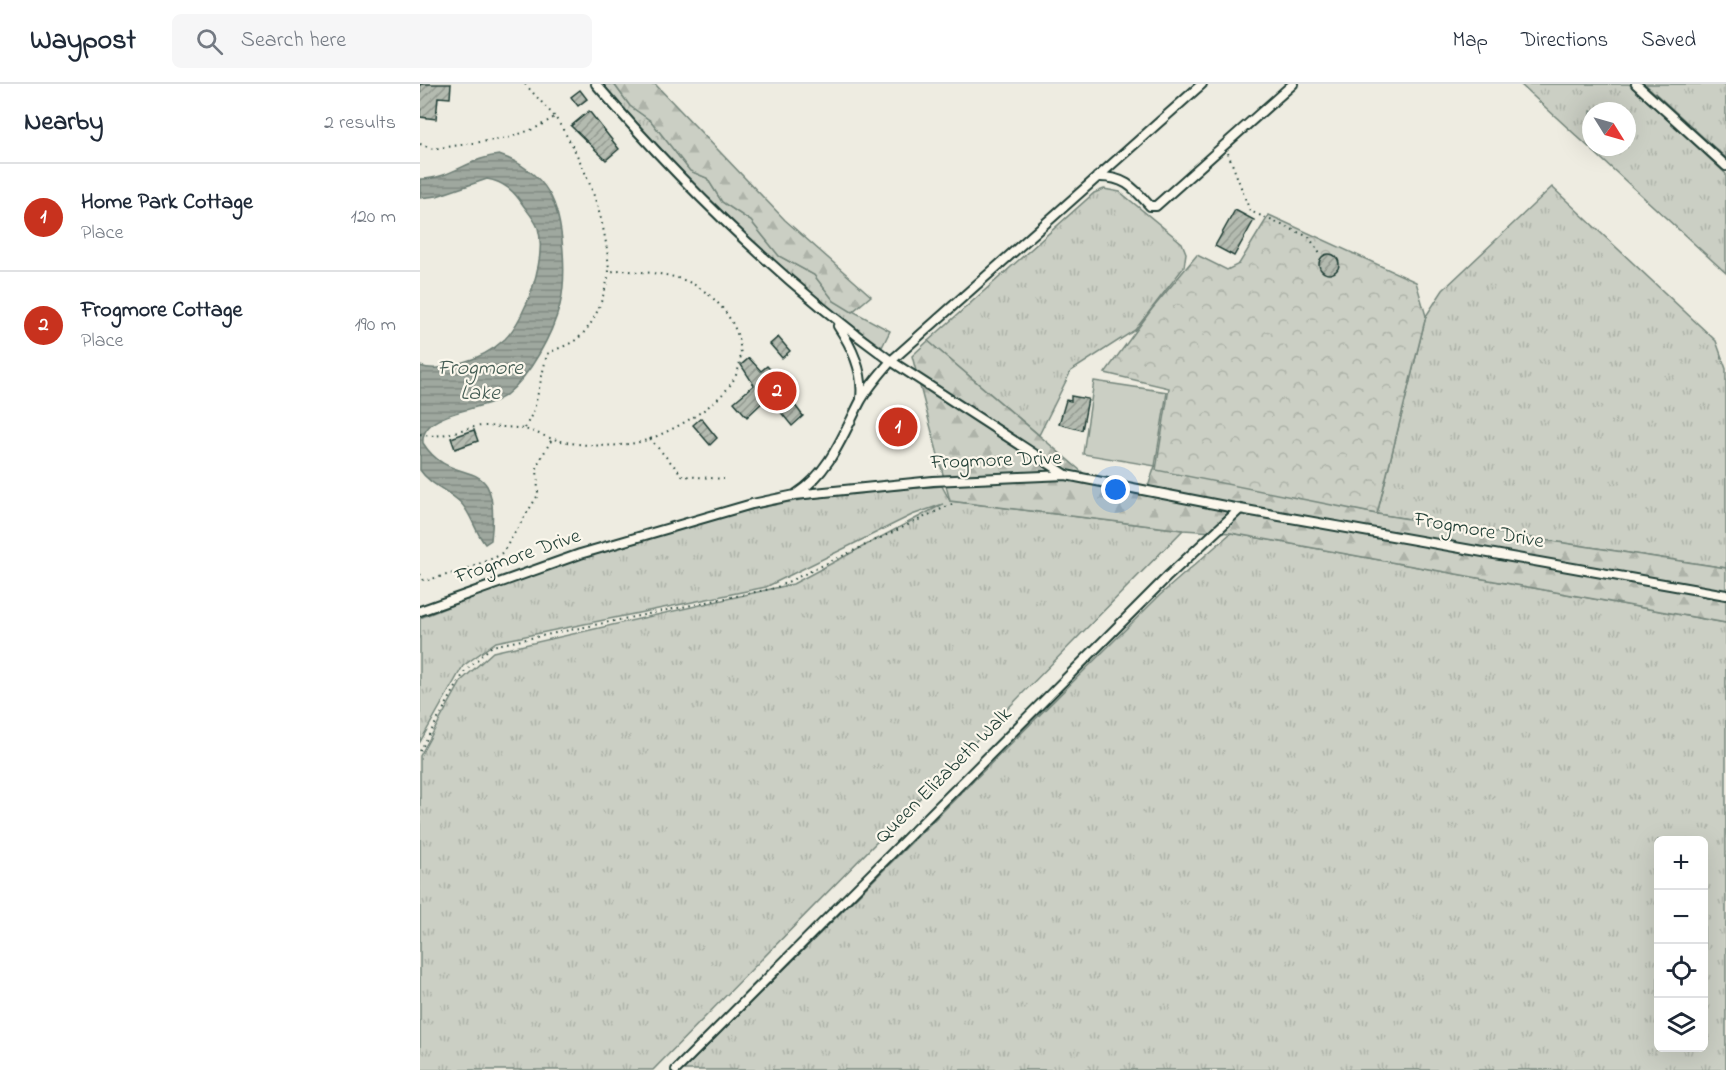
<!DOCTYPE html>
<html lang="en">
<head>
<meta charset="utf-8">
<style>
  body { margin:0; font-family:"Indie Flower",sans-serif; background:#f6f6f7; color:#1f2937 }
  .controls { position:absolute; right:18px; bottom:18px; display:grid; overflow:hidden; border-radius:9px; box-shadow:0 6px 24px #0002 }
  .controls button { width:54px; height:54px; display:grid; place-items:center; padding:0; border:0; border-bottom:2px solid #e0e1e3; background:#fff; color:#1f2937; font:30px sans-serif }
  .compass { position:absolute; left:1162px; top:18px; width:54px; height:54px; border-radius:50%; background:#fff; box-shadow:0 6px 24px #0002; rotate:127deg }
  .you { position:absolute; left:696px; top:406px; width:21px; height:21px; margin:-15px; border:4px solid #fff; border-radius:50%; background:#1a73e8; box-shadow:0 0 0 9px #1a73e833 }
  .badge { display:grid; place-items:center; width:39px; height:39px; border-radius:50%; background:#c8321e; color:#fff; font-size:20px; font-weight:700 }
  .pin { position:absolute; translate:-50% -50%; border:3px solid #fff; box-shadow:0 2px 6px #0006 }
  .list { margin:0; padding:0; list-style:none }
  h2 { display:flex; justify-content:space-between; align-items:center; height:78px; margin:0; padding:0 24px; font-size:26px }
  h2 small { font-size:20px; font-weight:400; color:#747a83 }
  .list li { display:grid; grid-template-columns:39px 1fr auto; gap:18px; align-items:center; box-sizing:border-box; height:108px; padding:0 24px; border-top:2px solid #e0e1e3 }
  .list b { display:block; font-size:22px; white-space:nowrap }
  .list p { margin:0; font-size:20px; white-space:nowrap; color:#747a83 }
  .list em { font-size:20px; font-style:normal; color:#747a83 }
  .icon { flex:none; width:33px; height:33px; fill:none; stroke:currentColor; stroke-width:2; stroke-linecap:round; stroke-linejoin:round }
  .map { position:relative; flex:none; width:1306px; height:986px; overflow:hidden }
  header { display:flex; align-items:center; gap:36px; box-sizing:border-box; height:84px; padding:0 30px; background:#fff; border-bottom:2px solid #e0e1e3 }
  header strong { font-size:28px }
  nav { display:flex; gap:33px; margin-inline-start:auto; font-size:21px }
  .search { width:420px; height:54px; background:#f6f6f7; display:flex; align-items:center; gap:15px; box-sizing:border-box; padding:0 21px; border-radius:9px; color:#747a83; font-size:22px }
  main { display:flex }
  aside { flex:1; background:#fff }
  .map>svg:first-child { display:block }
  .grass { fill:url(#grass-tufts); stroke:#75867c; stroke-width:1.5; fill-rule:evenodd }
  .forest { fill:url(#forest-firs); stroke:#75867c; stroke-width:1.5 }
  .park { fill:url(#park-crowns); stroke:#75867c; stroke-width:1.5 }
  .garden { fill:#cbcfc4; stroke:#75867c; stroke-width:1.5 }
  .water { fill:url(#water-rules); stroke:#6c7d74; stroke-width:1.5 }
  .building { fill:url(#building-hatch); stroke:#1f3d34; stroke-width:1.5 }
  .lines { fill:none; stroke-linecap:round; stroke-linejoin:round }
  .lane-casing { stroke:#1f3d34; stroke-width:12 }
  .path { stroke:#1f3d34; stroke-width:2; stroke-dasharray:1.5 4.5; stroke-linecap:butt }
  .lane { stroke:#fbf7ec; stroke-width:8 }
  .labels { text-anchor:middle; dominant-baseline:central; stroke-width:4.5; stroke-linejoin:round; paint-order:stroke }
  .street-label { font-size:21px; fill:#1f3d34; stroke:#fbf7ec }
  .water-label { font-size:22px; font-style:italic; fill:#455d54; stroke:#fbf7ec }
</style>
</head>
<body>
<header>
<strong>Waypost</strong>
<div class="search"><svg class="icon" aria-label="search" viewBox="0 0 24 24"><circle cx="10" cy="10" r="6"/><path d="M15 15l6 6"/></svg>Search here</div>
<nav><a>Map</a><a>Directions</a><a>Saved</a></nav>
</header>
<main>
<aside>
<h2>Nearby<small>2 results</small></h2>
<ul class="list">
<li><span class="badge">1</span><div><b>Home Park Cottage</b><p>Place</p></div><em>120 m</em></li>
<li><span class="badge">2</span><div><b>Frogmore Cottage</b><p>Place</p></div><em>190 m</em></li>
</ul>
</aside>
<div class="map">
<svg width="1306" height="986" viewBox="0 0 1306 986">
  <defs>
    <pattern id="grass-tufts" width="24" height="20" patternUnits="userSpaceOnUse" patternTransform="scale(1.5)"><rect width="24" height="20" fill="#cbcfc4"/><path d="M3 7l-1-3M5 7V3M7 7l1-3M15 17l-1-3M17 17v-4M19 17l1-3" fill="none" stroke="#aeb3a9"/></pattern>
    <pattern id="forest-firs" width="22" height="20" patternUnits="userSpaceOnUse" patternTransform="scale(1.5)"><rect width="22" height="20" fill="#cbcfc4"/><path d="M5 1l3.5 6h-7zM16 11l3.5 6h-7z" fill="#aeb3a9"/></pattern>
    <pattern id="park-crowns" width="20" height="18" patternUnits="userSpaceOnUse" patternTransform="scale(1.5)"><rect width="20" height="18" fill="#cbcfc4"/><path d="M2 6a3 3 0 1 1 6 0M12 15a3 3 0 1 1 6 0" fill="none" stroke="#aeb3a9"/></pattern>
    <pattern id="water-rules" width="6" height="5" patternUnits="userSpaceOnUse" patternTransform="scale(1.5)"><rect width="6" height="5" fill="#9fa89f"/><path d="M0 2.5h6" fill="none" stroke="#818a82"/></pattern>
    <pattern id="building-hatch" width="6" height="6" patternUnits="userSpaceOnUse" patternTransform="scale(1.5)"><rect width="6" height="6" fill="#b4bbb0"/><path d="M-1 1l2-2M0 6l6-6M5 7l2-2" fill="none" stroke="#929990"/></pattern>
  </defs>
  <rect width="100%" height="100%" fill="#eeece1"/>
  <filter id="ink" filterUnits="userSpaceOnUse"><feTurbulence type="fractalNoise" baseFrequency=".0167" numOctaves="2"/><feDisplacementMap in="SourceGraphic" scale="12" xChannelSelector="R" yChannelSelector="G"/><feConvolveMatrix kernelMatrix="1 2 1 2 8 2 1 2 1" color-interpolation-filters="sRGB"/></filter>
  <g filter="url(#ink)">
    <!-- grass -->
    <path class="grass" d="M182,0H194L210,22L231,37L270,87L287,94L302,118L331,137L359,172L394,191L414,217L470,247L462,263L370,197L225,51Z
      M1100,0H1209L1306,90V189ZM1171,27H1207V63H1171Z
      M1225,0H1306V74Z
      M1132,103L1296,257L1306,285V484L957,430L1006,232L1023,206Z
      M684,105L700,108L762,159L766,169L764,183L715,246L651,287L619,351L508,257L674,109Z
      M522,402L530,417L763,446L233,986H0V672L42,596L73,568L373,500L523,420L492,431L346,503L76,558L43,582L0,658V534C124,484 254,437 386,415C431,408 477,406 522,402Z
      M811,449L1306,539V986H263L740,511ZM1238,756H1284V964H1238Z"/>
    <!-- forest -->
    <path class="forest" d="M194,0H235L365,136L451,212L432,228L414,217L394,191L359,172L331,137L302,118L287,94L270,87L231,37L210,22Z
      M508,257L668,393L728,403L735,382L957,430L1306,484V539L811,449L763,446L530,417L492,272Z"/>
    <!-- park -->
    <path class="park" d="M849,131L996,198L1006,232L957,430L736,386L749,304L685,289L732,225L777,171L807,186L819,180Z"/>
    <!-- garden -->
    <path class="garden" d="M674,297L747,308L735,382L663,370Z"/>
    <!-- water -->
    <path class="water" d="M79,71C98,77 119,91 129,109C144,134 147,193 140,221C132,251 110,292 86,311C67,327 0,326 3,359C35,410 82,360 71,456L65,460C55,448 52,431 41,419C28,406 10,401 0,386V282C14,287 26,283 40,279C56,275 73,266 85,255C106,234 127,174 118,144C115,136 108,128 103,121C94,107 84,98 67,95L17,112L0,114V95C29,96 51,73 79,71Z"/>
    <!-- building -->
    <path class="building" d="M0,0H31L30,14L18,13L16,35L0,33Z
      M160,6L167,15L158,22L151,13Z
      M169,27L199,65L186,76L151,42Z
      M815,126L834,136L814,172L795,162Z
      M899 180a10 10 0 1 1 20 0a10 10 0 1 1-20 0Z
      M358,253L370,267L362,274L350,260Z
      M329,274L341,287L347,282L375,312L371,316L383,332L372,342L359,326L352,324L345,316L327,333L314,318L334,301L321,281Z
      M651,312L668,315L662,346L639,340L646,316L651,317Z
      M482,333L488,335L490,355L471,357L468,335Z
      M281,334L297,354L290,361L273,341Z
      M54,346L58,357L35,365L31,354Z"/>
    <g class="lines">
      <!-- lane casing -->
      <g class="lane-casing">
        <path id="lane" d="M176,0C265,104 361,197 471,277L782,0
          M1216,0L1306,82
          M677,93C704,92 713,103 730,122H736L873,0
          M418,242C432,263 444,288 441,314
          M376,410C409,389 423,351 440,318C448,303 460,290 471,277L645,390
          M0,527L160,470L332,420L375,411L513,397L646,391L820,425L1306,511
          M256,986L748,492L820,425"/>
      </g>
      <!-- path -->
      <path class="path" d="M105,0L135,33
        M0,60L13,65L88,54L116,44L135,33C165,78 187,135 189,189C200,183 209,188 220,188C238,189 257,192 273,200C305,217 334,259 314,295C299,322 257,344 230,355
        M808,69L830,127L889,153L902,173
        M105,344L114,326L127,270C137,264 148,262 157,255C176,240 184,212 189,189
        M0,350C23,357 44,341 67,342C79,343 92,343 104,345C113,347 121,351 130,354C159,363 201,365 230,355L263,392L304,395
        M0,490L4,497L38,488L76,473L83,468L118,411L117,381L132,355
        M0,667L45,587L72,562L355,504L532,420"/>
      <!-- lane -->
      <use href="#lane" class="lane"/>
    </g>
  </g>
  <g class="labels">
    <!-- street labels -->
    <g class="street-label">
      <text transform="translate(576 377) rotate(-2)">Frogmore Drive</text>
      <text transform="translate(1059 447) rotate(10)">Frogmore Drive</text>
      <text transform="translate(98 473) rotate(-19)">Frogmore Drive</text>
      <text transform="translate(524 692) rotate(-45)">Queen Elizabeth Walk</text>
    </g>
    <!-- water labels -->
    <g class="water-label">
      <text x="60" y="285">Frogmore<tspan x="60" dy="25">Lake</tspan></text>
    </g>
  </g>
</svg>
<div class="controls">
<button>+</button>
<button>−</button>
<button><svg class="icon" aria-label="locate" viewBox="0 0 24 24"><circle cx="12" cy="12" r="6"/><path d="M12 2v4M12 18v4M2 12h4M18 12h4"/></svg></button>
<button><svg class="icon" aria-label="layers" viewBox="0 0 24 24"><path d="M12 4l9 5-9 5-9-5zM3 14l9 5 9-5"/></svg></button>
</div>
<svg class="compass" viewBox="-18 -18 36 36"><path d="M0-13l5 13h-10z" fill="#e53935"/><path d="M0 13l5-13h-10z" fill="#747a83"/></svg>
<div class="you"></div>
<div class="pin badge" style="left:478px;top:343px">1</div>
<div class="pin badge" style="left:357px;top:307px">2</div>
</div>
</main>
</body>
</html>
